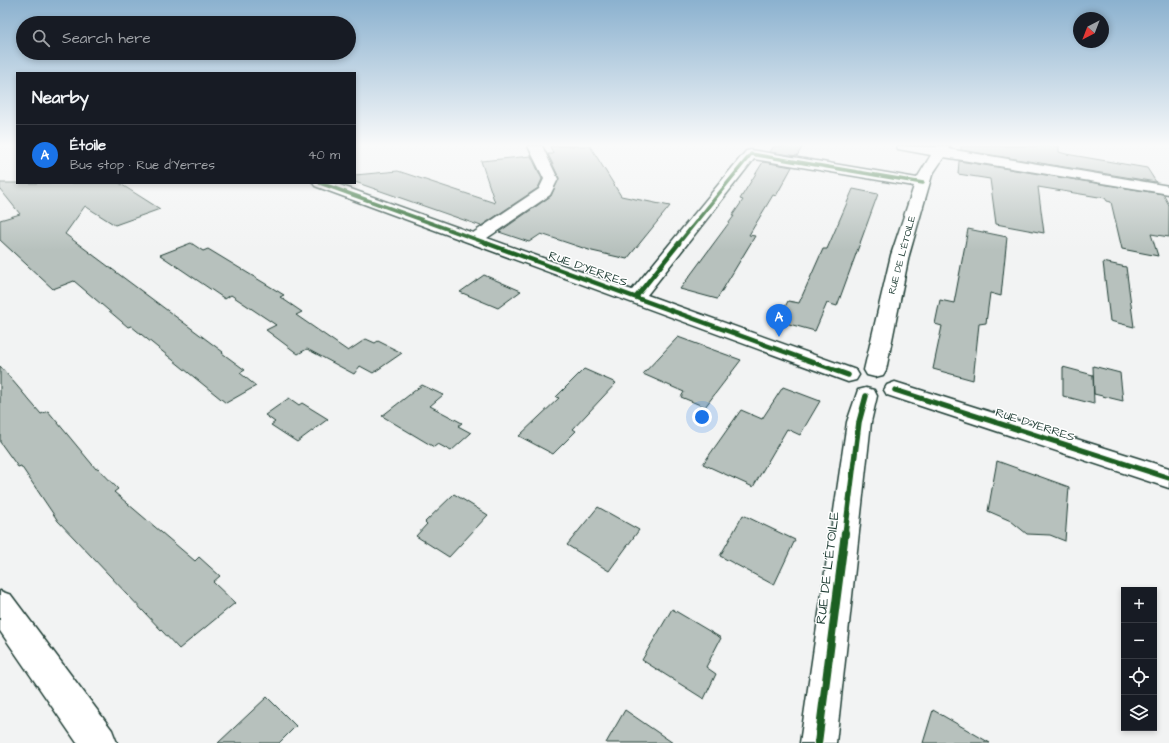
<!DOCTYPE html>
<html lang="en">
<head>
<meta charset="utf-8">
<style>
  body { margin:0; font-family:"Architects Daughter",sans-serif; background:#242831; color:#f1f3f6 }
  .controls { position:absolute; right:12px; bottom:12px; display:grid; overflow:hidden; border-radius:0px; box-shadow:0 2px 6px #0003 }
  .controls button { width:36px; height:36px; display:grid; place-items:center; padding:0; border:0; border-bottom:1px solid #363941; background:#171b24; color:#f1f3f6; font:20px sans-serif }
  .compass { position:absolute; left:1073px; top:12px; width:36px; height:36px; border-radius:50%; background:#171b24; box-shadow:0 2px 6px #0003; rotate:222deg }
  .you { position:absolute; left:702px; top:417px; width:14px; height:14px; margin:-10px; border:3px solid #fff; border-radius:50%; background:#1a73e8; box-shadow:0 0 0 6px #1a73e833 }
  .badge { display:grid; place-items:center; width:26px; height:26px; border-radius:50%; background:#1a73e8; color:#fff; font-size:13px; font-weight:700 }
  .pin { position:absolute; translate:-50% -33px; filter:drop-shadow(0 1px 2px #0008) }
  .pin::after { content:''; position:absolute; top:21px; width:14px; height:12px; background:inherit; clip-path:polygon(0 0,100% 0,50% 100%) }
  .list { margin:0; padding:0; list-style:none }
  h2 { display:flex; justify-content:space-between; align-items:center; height:52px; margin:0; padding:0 16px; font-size:17px }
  h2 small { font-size:13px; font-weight:400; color:#9ea1a6 }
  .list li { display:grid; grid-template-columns:26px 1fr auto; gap:12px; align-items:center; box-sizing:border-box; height:60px; padding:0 16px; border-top:1px solid #363941 }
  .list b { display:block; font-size:15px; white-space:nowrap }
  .list p { margin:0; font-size:13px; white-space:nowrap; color:#9ea1a6 }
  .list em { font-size:13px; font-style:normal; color:#9ea1a6 }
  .icon { flex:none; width:22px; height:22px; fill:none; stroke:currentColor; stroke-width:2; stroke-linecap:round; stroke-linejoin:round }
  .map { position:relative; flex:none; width:1169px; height:743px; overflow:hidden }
  .search { position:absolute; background:#171b24; box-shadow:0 2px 6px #0003; left:16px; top:16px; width:340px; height:44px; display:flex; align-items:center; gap:10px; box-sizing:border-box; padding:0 14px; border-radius:22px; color:#9ea1a6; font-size:15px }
  .panel { position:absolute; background:#171b24; box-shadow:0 2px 6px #0003; left:16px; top:72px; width:340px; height:112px; border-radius:0px }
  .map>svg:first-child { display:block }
  .building { fill:#b7c1bd; stroke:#1f3d34 }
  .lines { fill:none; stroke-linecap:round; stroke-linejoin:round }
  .minor-casing { stroke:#1f3d34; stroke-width:3 }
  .minor { fill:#fff; fill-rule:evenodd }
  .cycleway-far3-casing { stroke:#fff; stroke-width:5 }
  .cycleway-far2-casing { stroke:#fff; stroke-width:6 }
  .cycleway-far1-casing { stroke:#fff; stroke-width:8 }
  .cycleway-casing { stroke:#fff; stroke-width:10 }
  .cycleway-far3 { stroke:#1b5e20; stroke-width:3.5 }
  .cycleway-far2 { stroke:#1b5e20; stroke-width:4.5 }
  .cycleway-far1 { stroke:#1b5e20; stroke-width:5.5 }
  .cycleway { stroke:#1b5e20; stroke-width:8 }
  .labels { text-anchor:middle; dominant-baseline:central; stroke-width:3; stroke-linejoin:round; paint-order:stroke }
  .far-street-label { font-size:10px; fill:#1f3d34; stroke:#fff }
  .street-label { font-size:12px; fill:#1f3d34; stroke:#fff }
  .near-street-label { font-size:14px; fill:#1f3d34; stroke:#fff }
</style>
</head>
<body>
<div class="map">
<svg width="1169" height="743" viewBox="0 0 1169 743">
  <rect width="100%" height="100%" fill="#f2f3f3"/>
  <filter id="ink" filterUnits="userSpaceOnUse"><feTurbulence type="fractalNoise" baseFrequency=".025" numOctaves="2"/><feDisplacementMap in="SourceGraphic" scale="8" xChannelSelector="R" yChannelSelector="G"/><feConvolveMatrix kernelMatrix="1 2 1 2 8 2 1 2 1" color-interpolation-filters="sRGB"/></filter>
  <g filter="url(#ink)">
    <!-- building -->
    <path class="building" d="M550,146H590L621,196L670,206L627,259L592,251L541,234L529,242L499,232L551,196L559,178L548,154H553Z
      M774,146H803L797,156L770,152Z
      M961,146H1059V152L1066,154L1147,168L1156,182L961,150Z
      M531,156L542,179L538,188L481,226L355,182V175L398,171L495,203L481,161Z
      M959,161L1163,194L1169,205V237L1151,234L1158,256L1122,249L1111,202L1107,201L1105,198L1038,187L1044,233L996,224L990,179L958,174Z
      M763,162L792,167L776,196L773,195L749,235L755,236L717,299L680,289L734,216H732L743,200L740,199Z
      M0,183H119L160,209L115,225L85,206L65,234L223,352L222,353L245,370L240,373L256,386L226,403L131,326L128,327L74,281L53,289L0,240V220L20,214L0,189Z
      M853,189L878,194L837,306L827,303L815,331L778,321L788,301L799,303L823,249H827Z
      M968,229L1007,237L1001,296L990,293L986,323L979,324L973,380L933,369L942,326L935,324L940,300L954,303Z
      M191,243L203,251L208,249L284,295L280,297L302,312L296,315L348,351L366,339L375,343L378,341L402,353L373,373L360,366L354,374L307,349L298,354L266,330L276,325L231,295L225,299L160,255Z
      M1103,262L1126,267L1134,327L1110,321Z
      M484,275L521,291L498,308L460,292Z
      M678,337L741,360L705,407L681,397L684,392L643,374Z
      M0,366L41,414L48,411L96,469L98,468L118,489L114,492L195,561L199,557L220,576L213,582L235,603L179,649L58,521L21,466L18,467L0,442Z
      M1093,366L1120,373L1123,401L1094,394Z
      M1063,367L1093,375L1094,404L1063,396Z
      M584,369L616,383L573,429L576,431L553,454L519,436L559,398L556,397Z
      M422,385L443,395L430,406L462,423L458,426L471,433L451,451L438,444L434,447L382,416Z
      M783,387L820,401L800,435L787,429L753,487L703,464L741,410L762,419Z
      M289,398L299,405L302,403L328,419L297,442L271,425L275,422L265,415Z
      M997,461L1069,487L1065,541L1050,535L1027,534L1011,521L988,511Z
      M454,494L488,515L449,557L416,536L427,524L425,522Z
      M598,507L639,530L609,571L567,545Z
      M743,515L795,540L774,585L720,556Z
      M672,609L721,638L706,667L716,674L704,699L642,660Z
      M267,697L296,726L279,743H218Z
      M625,710L673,743H606Z
      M933,710L990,743H923Z"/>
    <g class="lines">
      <!-- minor casing -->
      <g class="minor-casing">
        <path id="minor" d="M528,146H542L558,179L550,195L487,238L632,290L746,151L751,150L917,178L931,155L898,149L897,146L936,147L938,146H950L948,149L1169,186V194L944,157L932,175L909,255L886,370L883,375L875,377L867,375L864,370L891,255L914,186L754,159L647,295L856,370L859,375L856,380L848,382L315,186L313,183H334L473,233L539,189L544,179Z
          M895,382L1169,468V488L887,395L884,390L887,385Z
          M866,388L874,390L877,396L871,422L836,743H800L847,422L858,390Z
          M0,591L11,595L112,730L117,743H77L0,631Z"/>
      </g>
      <!-- minor -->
      <use href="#minor" class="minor"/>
      <!-- cycleway-far3 casing -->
      <g class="cycleway-far3-casing">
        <path id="cycleway-far3" d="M320,183L489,244
          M678,244L751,154L923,183"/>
      </g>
      <!-- cycleway-far2 casing -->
      <g class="cycleway-far2-casing">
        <path id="cycleway-far2" d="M486,243L837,371
          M636,297L679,243"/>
      </g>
      <!-- cycleway-far1 casing -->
      <g class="cycleway-far1-casing">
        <path id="cycleway-far1" d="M834,370L848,375
          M895,390L1169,478
          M845,534L859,422L866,396"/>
      </g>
      <!-- cycleway casing -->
      <g class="cycleway-casing">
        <path id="cycleway" d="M818,743L845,533"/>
      </g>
      <!-- cycleway-far3 -->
      <use href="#cycleway-far3" class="cycleway-far3"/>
      <!-- cycleway-far2 -->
      <use href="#cycleway-far2" class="cycleway-far2"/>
      <!-- cycleway-far1 -->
      <use href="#cycleway-far1" class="cycleway-far1"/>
      <!-- cycleway -->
      <use href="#cycleway" class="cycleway"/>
    </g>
  </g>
  <!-- sky -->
  <linearGradient id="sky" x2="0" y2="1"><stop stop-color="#8bb1cf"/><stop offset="0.58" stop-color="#f9fafa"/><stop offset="1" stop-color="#f9fafa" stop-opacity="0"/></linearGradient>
  <rect width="1169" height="250" fill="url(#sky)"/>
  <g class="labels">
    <!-- far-street labels -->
    <g class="far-street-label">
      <text transform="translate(902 255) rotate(-75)">RUE DE L'ÉTOILE</text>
    </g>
    <!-- street labels -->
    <g class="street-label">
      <text transform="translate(588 269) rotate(20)">RUE D'YERRES</text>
      <text transform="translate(1035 425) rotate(18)">RUE D'YERRES</text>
    </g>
    <!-- near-street labels -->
    <g class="near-street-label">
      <text transform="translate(828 568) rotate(-83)">RUE DE L'ÉTOILE</text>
    </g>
  </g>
</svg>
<div class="controls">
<button>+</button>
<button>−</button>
<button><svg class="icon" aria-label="locate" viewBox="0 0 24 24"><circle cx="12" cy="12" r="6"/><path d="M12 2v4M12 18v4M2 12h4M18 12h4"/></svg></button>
<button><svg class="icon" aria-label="layers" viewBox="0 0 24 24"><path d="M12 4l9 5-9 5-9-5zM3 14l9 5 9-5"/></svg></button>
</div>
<svg class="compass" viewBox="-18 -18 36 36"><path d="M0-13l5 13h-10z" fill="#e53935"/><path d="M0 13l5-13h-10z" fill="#9ea1a6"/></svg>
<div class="you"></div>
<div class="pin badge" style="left:779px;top:337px">A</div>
<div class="search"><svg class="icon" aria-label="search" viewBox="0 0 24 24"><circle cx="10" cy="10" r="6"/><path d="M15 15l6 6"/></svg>Search here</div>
<section class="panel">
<h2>Nearby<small></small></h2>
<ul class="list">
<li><span class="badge">A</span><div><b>Étoile</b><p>Bus stop · Rue d'Yerres</p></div><em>40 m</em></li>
</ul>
</section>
</div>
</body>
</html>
